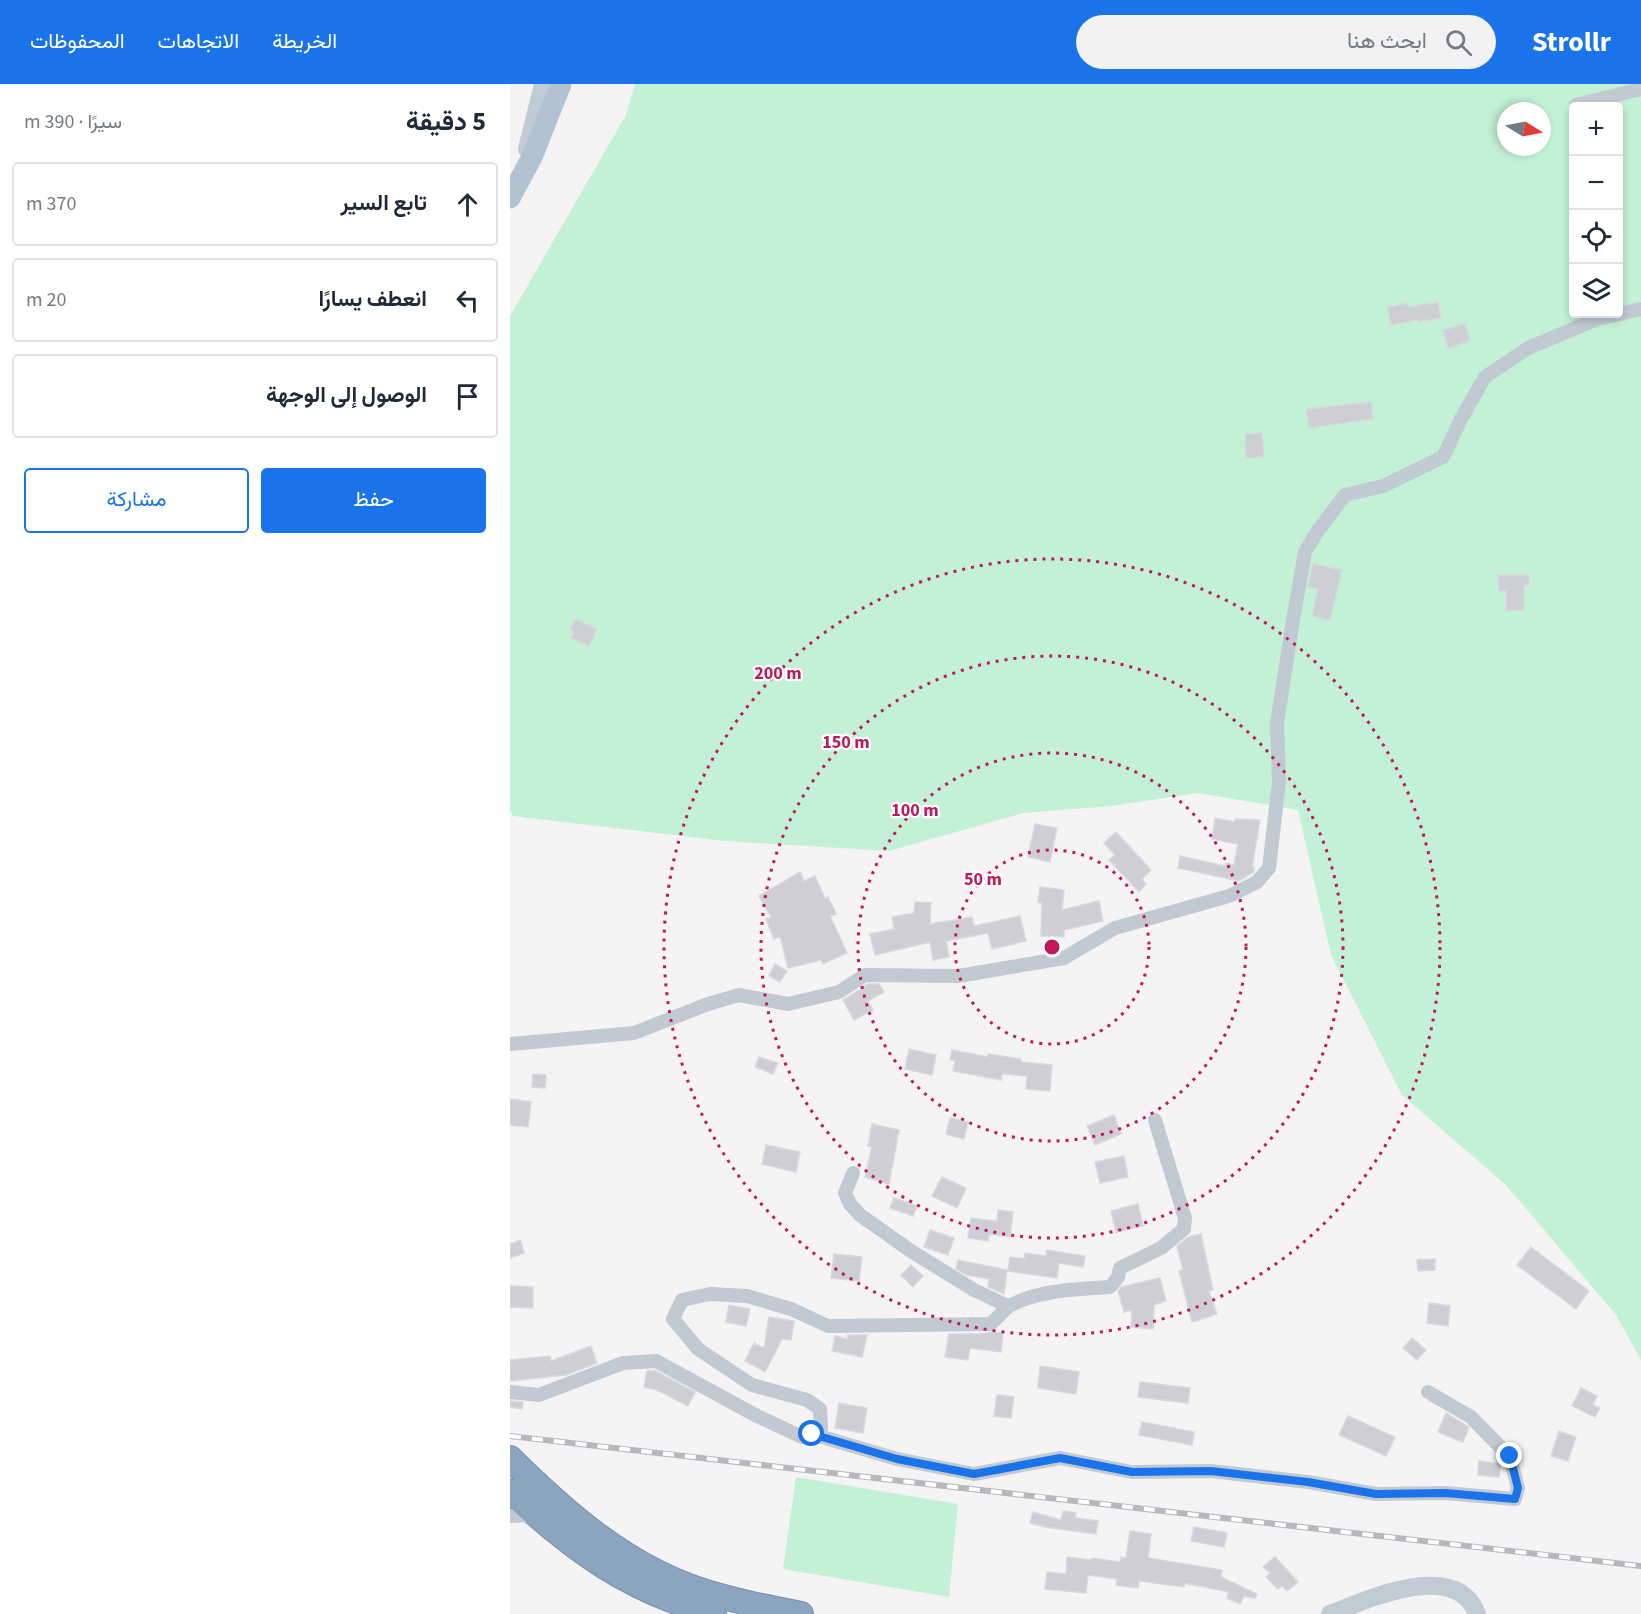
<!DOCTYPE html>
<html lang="ar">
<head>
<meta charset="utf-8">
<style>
  body { margin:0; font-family:"Source Sans 3",Vazirmatn,sans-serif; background:#f2f2f3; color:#1f2937; direction:rtl }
  .controls { position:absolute; right:18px; top:18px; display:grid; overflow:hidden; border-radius:6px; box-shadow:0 3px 9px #0003 }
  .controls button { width:54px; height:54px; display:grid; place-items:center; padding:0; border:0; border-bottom:2px solid #e0e1e3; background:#fff; color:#1f2937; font:30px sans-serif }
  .compass { position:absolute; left:987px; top:18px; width:54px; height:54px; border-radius:50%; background:#fff; box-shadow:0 3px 9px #0003; rotate:100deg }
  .stop { position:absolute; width:18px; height:18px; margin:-14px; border:4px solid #1a73e8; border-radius:50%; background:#fff }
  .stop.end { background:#1a73e8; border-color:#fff; box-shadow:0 2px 6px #0008 }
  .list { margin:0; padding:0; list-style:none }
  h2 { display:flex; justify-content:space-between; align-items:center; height:78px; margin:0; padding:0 24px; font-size:26px }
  h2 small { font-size:20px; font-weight:400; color:#747a83 }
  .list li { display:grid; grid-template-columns:39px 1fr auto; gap:18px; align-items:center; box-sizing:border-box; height:84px; margin:0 12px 12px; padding:0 12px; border:2px solid #e0e1e3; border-radius:6px }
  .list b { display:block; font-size:22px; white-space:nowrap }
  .list em { font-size:20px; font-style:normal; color:#747a83 }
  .actions { display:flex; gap:12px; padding:18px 24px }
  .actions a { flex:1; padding:14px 0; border:2px solid #1a73e8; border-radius:6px; text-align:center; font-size:21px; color:#1a73e8 }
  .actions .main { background:#1a73e8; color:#fff }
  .icon { flex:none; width:33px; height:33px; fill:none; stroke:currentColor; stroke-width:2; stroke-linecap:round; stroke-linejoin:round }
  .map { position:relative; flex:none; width:1131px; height:1530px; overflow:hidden; direction:ltr }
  header { display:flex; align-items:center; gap:36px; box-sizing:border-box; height:84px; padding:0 30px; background:#1a73e8; color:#fff }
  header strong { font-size:28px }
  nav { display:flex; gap:33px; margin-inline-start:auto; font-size:21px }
  .search { width:420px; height:54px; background:#f2f2f3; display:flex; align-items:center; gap:15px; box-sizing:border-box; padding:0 21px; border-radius:33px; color:#747a83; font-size:22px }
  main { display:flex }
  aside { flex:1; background:#fff }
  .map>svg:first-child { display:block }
  .green { fill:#c3f1d5; fill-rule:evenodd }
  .building { fill:#cdcfd5; stroke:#d7d9de; stroke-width:1.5 }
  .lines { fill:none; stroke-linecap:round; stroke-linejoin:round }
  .highway-casing { stroke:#7690ad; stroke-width:26 }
  .street { stroke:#c1cad2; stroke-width:14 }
  .secondary { stroke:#c1cbd6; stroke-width:18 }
  .primary { stroke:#b3c2d1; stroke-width:21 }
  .highway { stroke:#8ba5c1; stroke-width:24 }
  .rail-casing { stroke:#b5b8bd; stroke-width:6 }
  .rail { stroke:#fff; stroke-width:4; stroke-dasharray:11; stroke-linecap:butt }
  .route { stroke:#1a73e8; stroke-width:8 }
  .ring { fill:none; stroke:#c2185b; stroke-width:3; stroke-dasharray:3 6 }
  .centre { fill:#c2185b; stroke:#fff; stroke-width:3 }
  .ring-label { font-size:18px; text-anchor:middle; font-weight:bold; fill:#c2185b; stroke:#fff; stroke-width:4.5; stroke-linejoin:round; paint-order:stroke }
</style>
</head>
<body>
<header>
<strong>Strollr</strong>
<div class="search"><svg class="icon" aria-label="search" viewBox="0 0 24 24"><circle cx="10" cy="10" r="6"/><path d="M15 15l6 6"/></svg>ابحث هنا</div>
<nav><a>الخريطة</a><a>الاتجاهات</a><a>المحفوظات</a></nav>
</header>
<main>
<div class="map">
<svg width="1131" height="1530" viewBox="0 0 1131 1530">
  <rect width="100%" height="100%" fill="#f5f3f3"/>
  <!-- green -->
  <path class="green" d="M125,0H1131V1276L1106,1231L996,1101L892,1011L821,871L788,726L687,709L602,722L513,729L379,767L214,757L3,732L0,727V232L116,31ZM1064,22H1108V230H1064ZM996,27H1032V63H996Z
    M286,1393L448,1420L439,1513L273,1485Z"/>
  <!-- building -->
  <path class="building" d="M928,218L931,234L908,238L907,236L881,241L877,223L898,219L899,223Z
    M955,240L960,257L938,264L933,246Z
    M861,318L863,335L799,344L796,325Z
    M752,349L754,373L736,374L735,350Z
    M803,480L832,486L820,536L802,532L808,505L798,503Z
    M988,491H1019V501H1014V526L996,527V507H989Z
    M65,535L87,545L79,562L61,554L64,548L60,545Z
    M705,734L725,738V735L750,736L742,783H744V788L729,797L668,784L670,772L715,782L716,779L724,781L728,760L702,755Z
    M525,740L547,744L540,778L518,773Z
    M606,748L641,786L632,795L636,800L629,808L599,776L605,771L594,759Z
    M290,788L294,797L305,792L315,814L318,813L326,830L320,832L337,869L313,880L311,876L278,884L270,852L264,855L256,835L261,833L249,812Z
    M530,803L554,806L552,826L589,817L593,837L554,846V853L531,852L532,819L528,818Z
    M405,818L421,819L420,840L462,833L464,842L510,832L516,857L482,865L478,849L436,857L439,873L423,876L420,858L365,871L360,850L384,845L382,833L404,829Z
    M265,880L277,887L270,898L259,892Z
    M358,900H369L374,908L358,917L363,926L344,936L333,916Z
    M399,965L426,971L422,991L395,985Z
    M442,966L478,973V970L511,975V978L542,981L540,1007L516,1005L517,992L492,990L491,996L443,987L445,977L440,976Z
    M249,973L268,979L263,990L245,983Z
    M23,990L36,991L35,1004L22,1003Z
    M0,1015L21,1018L18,1043L0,1041Z
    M604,1031L611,1050L585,1061L577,1042Z
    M440,1034L458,1038L454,1055L436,1050Z
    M362,1040L389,1046L379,1100L355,1093L362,1063L358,1062Z
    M256,1061L290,1068L286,1088L252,1080Z
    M614,1072L618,1093L590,1099L585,1078Z
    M432,1093L456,1104L447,1124L422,1112Z
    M384,1114L407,1122L403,1132L380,1124Z
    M628,1120L633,1142L606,1148L601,1127Z
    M488,1126L503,1128L500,1153L479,1150L478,1157L458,1154L461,1134L487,1137Z
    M420,1146L444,1154L438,1171L414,1163Z
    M691,1150L703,1206L699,1207L707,1230L682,1238L669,1187L673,1186L667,1162L679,1153Z
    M10,1156L14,1169L0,1174V1160Z
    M1021,1163L1079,1207L1066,1225L1007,1181Z
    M537,1166L575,1172L573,1183L549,1179L547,1194L498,1187L500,1173L514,1175L515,1169L536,1172Z
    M324,1170L352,1173L349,1197L321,1194Z
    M925,1175V1186L908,1187L907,1176Z
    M448,1176L497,1186L494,1210L478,1203L479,1195L457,1191L446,1185Z
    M401,1181L413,1192L403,1203L391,1191Z
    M650,1194L656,1217L644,1221L643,1245L621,1243L622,1226L614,1228L608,1207L611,1203Z
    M0,1202L23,1203V1224L0,1223Z
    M919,1219L940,1222L938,1242L917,1239Z
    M219,1221L240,1225L236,1242L216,1238Z
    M259,1233L284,1237L281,1256L272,1255L255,1288L235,1277L244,1259L254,1264Z
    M483,1248L493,1249L491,1268L460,1264L458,1276L435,1273L439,1250H469Z
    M338,1251H357L352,1273L322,1267L325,1252L337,1255Z
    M902,1254L916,1266L907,1276L893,1264Z
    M81,1262L87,1279L56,1291L0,1297V1276L40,1272L41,1277Z
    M530,1282L569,1288L566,1310L528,1304Z
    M137,1287H146L185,1308L178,1322L147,1306L134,1303Z
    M630,1298L680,1304L678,1319L628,1313Z
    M1071,1304L1087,1312L1083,1321L1090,1324L1085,1333L1062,1322Z
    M487,1311L504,1313L501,1334L484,1332Z
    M0,1317L13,1318L12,1325L0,1323Z
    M329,1319L357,1324L353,1349L325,1344Z
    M936,1329L959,1343L953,1358L928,1348Z
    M838,1332L885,1353L876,1372L829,1351Z
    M632,1338L684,1348L682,1361L629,1351Z
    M1049,1347L1066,1353L1058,1377L1041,1372Z
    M969,1377L991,1380L989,1393L968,1391Z
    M553,1427L566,1429L565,1434L588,1437L586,1450L535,1443L520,1439L523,1428L551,1436Z
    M684,1443L717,1449L714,1463L681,1457Z
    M620,1447L641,1450L638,1474L712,1486L711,1493L747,1510L745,1514L734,1512L730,1520L717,1514L719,1508L674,1499V1503L629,1497L628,1504L606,1501L607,1495L578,1491L576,1509L535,1505L537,1488L556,1490L557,1473L582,1476V1474L610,1478L611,1473L616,1474Z
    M765,1473L788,1498L777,1507L772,1502L768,1505L756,1493L760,1489L753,1483Z"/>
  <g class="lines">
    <!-- highway casing -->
    <g class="highway-casing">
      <path id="highway" d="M0,1374C54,1427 111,1478 184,1504C219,1516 255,1523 291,1530
        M0,1407C62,1466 121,1508 204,1530"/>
    </g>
    <!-- street -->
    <path class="street" d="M1066,21L1131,5
      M0,960L124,949L198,920L229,911L278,920L329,908L355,891L448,892L554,874L605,844L719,812L747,798L759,784L769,698L767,639L783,536L795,468L807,448L835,411L873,402L933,373L951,335L975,293L1018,264L1087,235L1131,225
      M343,1089L335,1109L340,1120L350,1131L401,1167L464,1206L498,1222
      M0,1308L29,1311L113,1279L146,1277L247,1332L292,1353L311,1343L310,1325L297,1316L242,1301L188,1265L163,1235L172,1216L200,1210L237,1212L281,1225L318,1242L480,1240C487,1235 494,1225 501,1221C530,1206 567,1205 600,1203L608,1193L610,1184L651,1164L674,1145L675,1134L645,1036
      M302,1350L387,1375L464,1390L550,1374L622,1388L701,1387L798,1398L866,1410L935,1409L1005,1415L1008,1404L1000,1373L961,1333L918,1308
      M0,1432L26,1431"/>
    <!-- secondary -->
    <path class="secondary" d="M17,65L33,0
      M820,1530C857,1516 946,1474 967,1530"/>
    <!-- primary -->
    <path class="primary" d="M0,114L22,73L51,0"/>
    <!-- highway -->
    <use href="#highway" class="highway"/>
    <!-- rail casing -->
    <g class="rail-casing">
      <path id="rail" d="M0,1352L1131,1482"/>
    </g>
    <!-- rail -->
    <use href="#rail" class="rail"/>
  </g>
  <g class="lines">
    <!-- route -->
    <path class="route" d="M302,1350L387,1375L464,1390L550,1374L622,1388L701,1387L798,1398L866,1410L935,1409L1005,1415L1008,1404L1000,1372"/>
  </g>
  <!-- distance rings -->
  <g class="ring">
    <circle cx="542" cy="863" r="97"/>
    <circle cx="542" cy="863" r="194"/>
    <circle cx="542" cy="863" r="291"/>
    <circle cx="542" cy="863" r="388"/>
  </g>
  <circle cx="542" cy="863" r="9" class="centre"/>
  <g class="ring-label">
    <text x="268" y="595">200 m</text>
    <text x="336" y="664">150 m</text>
    <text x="405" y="732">100 m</text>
    <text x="473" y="801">50 m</text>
  </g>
</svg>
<div class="controls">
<button>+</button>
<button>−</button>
<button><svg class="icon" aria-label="locate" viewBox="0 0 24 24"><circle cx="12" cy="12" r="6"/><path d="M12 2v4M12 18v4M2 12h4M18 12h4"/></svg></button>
<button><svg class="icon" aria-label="layers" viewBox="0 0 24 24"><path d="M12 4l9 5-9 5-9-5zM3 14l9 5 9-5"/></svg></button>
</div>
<svg class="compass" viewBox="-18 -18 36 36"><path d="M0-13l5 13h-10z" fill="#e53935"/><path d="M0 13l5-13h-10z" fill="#747a83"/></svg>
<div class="stop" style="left:302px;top:1350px"></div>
<div class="stop end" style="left:1000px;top:1372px"></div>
</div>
<aside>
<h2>5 دقيقة<small>سيرًا · 390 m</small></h2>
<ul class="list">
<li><svg class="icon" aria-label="ahead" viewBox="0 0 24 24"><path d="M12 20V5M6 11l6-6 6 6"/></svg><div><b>تابع السير</b></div><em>370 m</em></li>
<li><svg class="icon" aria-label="left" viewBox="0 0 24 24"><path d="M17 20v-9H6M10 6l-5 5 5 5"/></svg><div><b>انعطف يسارًا</b></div><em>20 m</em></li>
<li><svg class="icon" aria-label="arrive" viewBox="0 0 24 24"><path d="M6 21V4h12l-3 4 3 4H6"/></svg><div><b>الوصول إلى الوجهة</b></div></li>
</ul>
<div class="actions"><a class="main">حفظ</a><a>مشاركة</a></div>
</aside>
</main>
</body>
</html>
